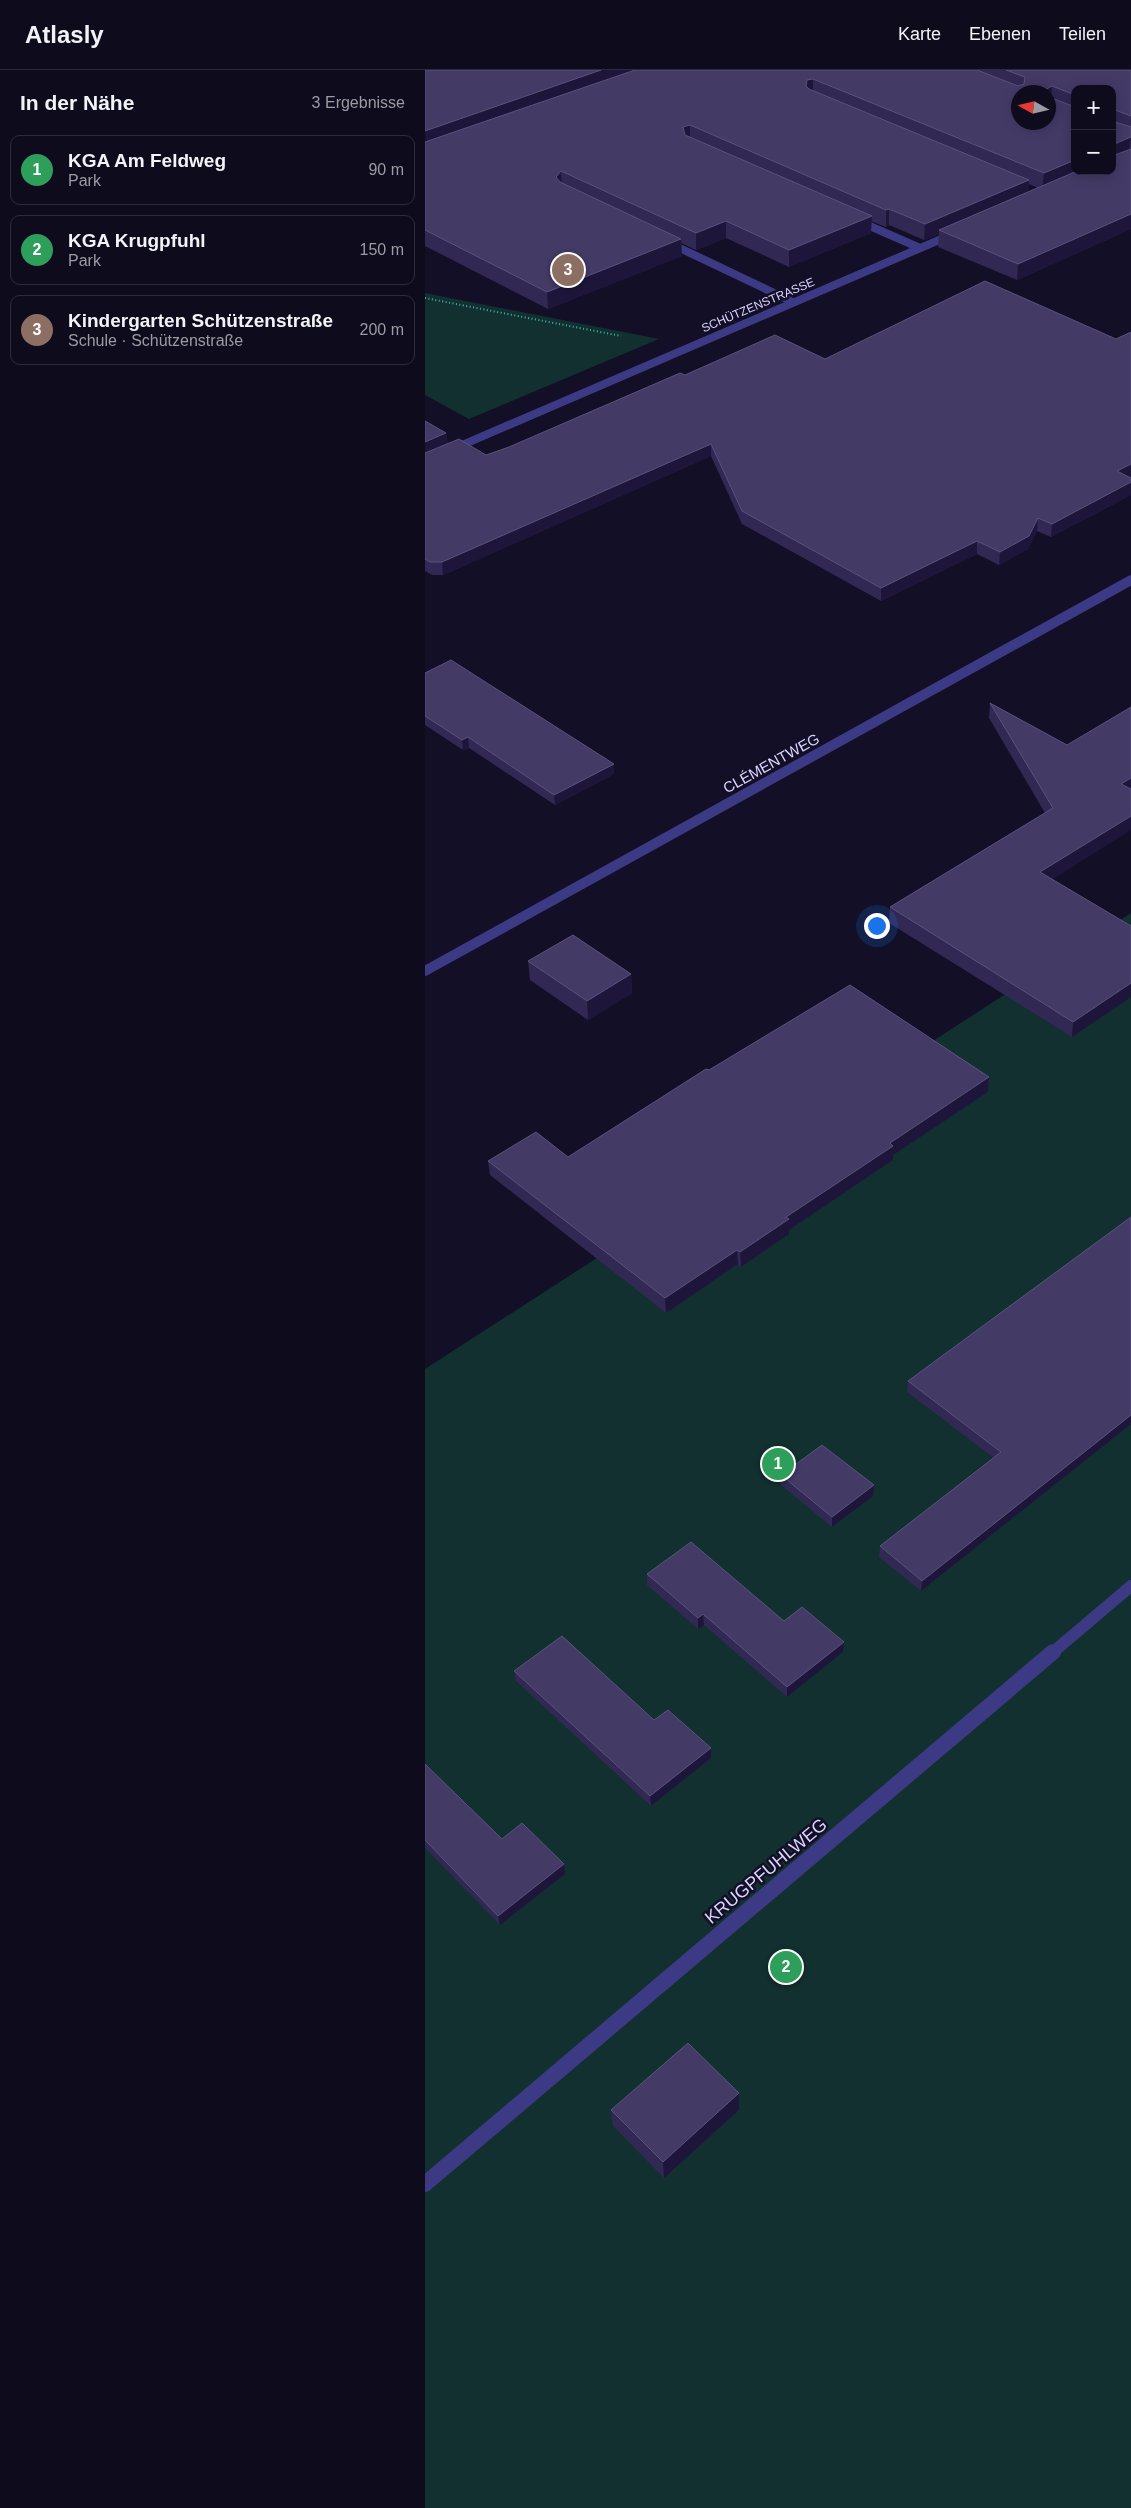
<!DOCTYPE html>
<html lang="de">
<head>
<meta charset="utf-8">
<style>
  body { margin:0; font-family:Arial,sans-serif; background:#1c1929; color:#f1f3f6 }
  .controls { position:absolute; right:15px; top:15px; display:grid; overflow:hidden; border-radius:10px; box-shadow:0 2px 12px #0003 }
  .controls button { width:45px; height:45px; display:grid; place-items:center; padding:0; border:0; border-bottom:1px solid #2e2b3b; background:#0e0b1c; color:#f1f3f6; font:25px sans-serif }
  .compass { position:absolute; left:586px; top:15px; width:45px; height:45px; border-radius:50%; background:#0e0b1c; box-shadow:0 2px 12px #0003; rotate:278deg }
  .you { position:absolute; left:451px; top:855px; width:18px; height:18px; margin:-12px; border:4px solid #fff; border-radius:50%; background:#1a73e8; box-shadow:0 0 0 8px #1a73e833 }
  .badge { display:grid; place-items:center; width:32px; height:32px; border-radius:50%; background:#00e5ff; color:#fff; font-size:16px; font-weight:700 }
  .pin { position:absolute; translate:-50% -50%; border:2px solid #fff; box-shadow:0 1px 5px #0006 }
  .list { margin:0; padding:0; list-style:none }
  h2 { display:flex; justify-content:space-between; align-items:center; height:65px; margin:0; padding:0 20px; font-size:21px }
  h2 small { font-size:16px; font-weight:400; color:#9b9ba3 }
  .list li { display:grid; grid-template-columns:32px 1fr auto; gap:15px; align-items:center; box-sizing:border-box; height:70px; margin:0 10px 10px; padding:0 10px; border:1px solid #2e2b3b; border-radius:10px }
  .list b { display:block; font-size:19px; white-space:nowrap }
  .list p { margin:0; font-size:16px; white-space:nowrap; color:#9b9ba3 }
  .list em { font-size:16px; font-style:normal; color:#9b9ba3 }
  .map { position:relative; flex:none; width:706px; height:2438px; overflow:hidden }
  header { display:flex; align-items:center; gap:30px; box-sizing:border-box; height:70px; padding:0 25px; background:#0e0b1c; border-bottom:1px solid #2e2b3b }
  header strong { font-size:24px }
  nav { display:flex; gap:28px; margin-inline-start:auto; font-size:18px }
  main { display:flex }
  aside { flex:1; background:#0e0b1c }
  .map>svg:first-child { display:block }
  .green { fill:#12302f }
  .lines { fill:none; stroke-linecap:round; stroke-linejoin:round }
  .path { stroke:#2fb8b0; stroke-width:2; stroke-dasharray:1 2.5; stroke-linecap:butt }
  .service-far2 { stroke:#3d3a85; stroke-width:8 }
  .service-far1 { stroke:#3d3a85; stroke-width:12 }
  .service { stroke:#3d3a85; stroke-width:16 }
  .minor-far1 { stroke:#3d3a85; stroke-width:8 }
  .minor { stroke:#3d3a85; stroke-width:10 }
  .wall { fill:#312854; fill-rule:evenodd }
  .shaded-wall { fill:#1d163a }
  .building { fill:#433a66; stroke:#5a527e }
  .labels { text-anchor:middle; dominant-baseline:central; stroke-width:5; stroke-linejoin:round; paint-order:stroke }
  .far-street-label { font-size:12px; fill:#d9d4ff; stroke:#130f26 }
  .street-label { font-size:15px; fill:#d9d4ff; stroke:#130f26 }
  .near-street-label { font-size:18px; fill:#d9d4ff; stroke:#130f26 }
</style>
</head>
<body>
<header>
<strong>Atlasly</strong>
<nav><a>Karte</a><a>Ebenen</a><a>Teilen</a></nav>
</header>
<main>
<aside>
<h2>In der Nähe<small>3 Ergebnisse</small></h2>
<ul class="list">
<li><span class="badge" style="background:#2e9e5b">1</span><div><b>KGA Am Feldweg</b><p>Park</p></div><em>90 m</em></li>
<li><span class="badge" style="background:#2e9e5b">2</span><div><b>KGA Krugpfuhl</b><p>Park</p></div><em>150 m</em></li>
<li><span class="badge" style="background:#8d6e63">3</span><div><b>Kindergarten Schützenstraße</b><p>Schule · Schützenstraße</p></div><em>200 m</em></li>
</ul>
</aside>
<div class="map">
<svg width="706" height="2438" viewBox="0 0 706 2438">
  <rect width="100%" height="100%" fill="#130f26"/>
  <!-- green -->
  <path class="green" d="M0,223L234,269L44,349L0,325Z
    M706,843V2438H0V1299Z"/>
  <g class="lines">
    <!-- path -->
    <path class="path" d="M0,228L196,266"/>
    <!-- service-far2 -->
    <path class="service-far2" d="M431,150L495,178
      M242,172L368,232"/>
    <!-- service-far1 -->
    <path class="service-far1" d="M627,1583L706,1516"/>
    <!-- service -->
    <path class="service" d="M0,2114L628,1582"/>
    <!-- minor-far1 -->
    <path class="minor-far1" d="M0,391L528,164"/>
    <!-- minor -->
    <path class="minor" d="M0,901L706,510"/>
  </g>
  <!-- wall -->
  <path class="wall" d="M0,0H706V159L592,210L513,177L514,164L499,170L464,155L461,157L446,151V163L364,197L301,168L271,180L256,173L257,186L123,239L0,176ZM650,19H687V101H650ZM604,114L613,118L603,122Z
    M706,262V406L704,407L706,408V425L626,467L612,461L603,479L574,495L552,484L456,531L317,454L286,386L18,505H7L0,501V351L21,363L23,374L61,385L84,377L260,305L400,289L691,269Z
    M0,603L189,694V704L130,735L44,678L38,680L0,655Z
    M565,633L642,675L627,809L706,856L647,967L464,853L465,837L620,743L564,648Z
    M103,891L206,904L207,923L163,950L105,910Z
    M284,1000L564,1007L563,1022L468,1085V1090L364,1160V1164L316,1197L313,1194L241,1243L65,1105L63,1091L143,1087Z
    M706,1147V1354L496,1521L454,1487L455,1476L569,1388L482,1322L483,1311Z
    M356,1405L448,1426L407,1457L356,1415Z
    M222,1504L359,1551L418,1582L362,1627L279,1555L273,1559L222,1515Z
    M89,1601L229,1650L286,1688L226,1736L91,1611Z
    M0,1694L77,1769L140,1804L75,1855L0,1778Z
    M186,2040H314L239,2108L188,2056Z"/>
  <!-- shaded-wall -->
  <path class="shaded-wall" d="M176,0H221L0,78V61Z
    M388,9V25L381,16L382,10Z
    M627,16L626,32L624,33V22H620V20Z
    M690,40L688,56H687V41Z
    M265,55V71L258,73V57Z
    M706,67L704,83L687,90V75Z
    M650,90V101H660L617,120L619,103Z
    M136,101L137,118L131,107Z
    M604,110L603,126L514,160V164L499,170L500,154Z
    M464,139V155L461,157V140Z
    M706,144V159L592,210L593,194Z
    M447,146L446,163L364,197V180Z
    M301,151V168L271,180V163Z
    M256,169L257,186L123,239L122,222Z
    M21,363L23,375L0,385V372Z
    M286,374V386L18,505L17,492Z
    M706,394V406L691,414L692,401Z
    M706,412V425L626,467L627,454Z
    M613,448L612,461L603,479L574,495L575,482Z
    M552,471V484L456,531V518Z
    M43,667L44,678L38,680L37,670Z
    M189,694V704L130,735L129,725Z
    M706,708V722L696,714Z
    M706,746V760L614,818L615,802Z
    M206,904L207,923L163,950L162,931Z
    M706,913V927L647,967L648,952Z
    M564,1007L563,1022L468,1085V1090L364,1160V1164L316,1197L315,1182L361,1147L465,1073Z
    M312,1180L313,1194L241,1243L240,1228Z
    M706,1345V1354L496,1521L497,1511Z
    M449,1415L448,1426L407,1457V1447Z
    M278,1544L279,1555L273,1559V1548Z
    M419,1572L418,1582L362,1627V1617Z
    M286,1678V1688L226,1736L225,1726Z
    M139,1794L140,1804L75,1855L73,1846Z
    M314,2023V2040L239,2108L238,2092Z"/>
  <!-- building -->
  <path class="building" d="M0,0H176L0,61Z
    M210,0H552L593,16L599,14L600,7L581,0H706V46L690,40L687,41V19H650V25L627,16L620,20L621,22H594V52H624V27L650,37V90L619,103L388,9L382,10L381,16L384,19L604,110L500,154L464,139L461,140L265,55L258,57L260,65L447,146L364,180L301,151L271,163L136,101L131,107L135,112L256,169L122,222L0,160V72Z
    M687,51L706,57V67L687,75Z
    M706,79V144L593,194L514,160L652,101H687V84L690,85Z
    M560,211L691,269L706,262V394L692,401L706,408V412L627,454L613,448L604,466L575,482L552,471L456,518L317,441L286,374L17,492H5L0,489V383L34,369L61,385L84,377L255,303L260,305L350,265L400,289Z
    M0,351L21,363L0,372Z
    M26,590L189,694L129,725L43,667L37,670L0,646V603Z
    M565,633L642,675L706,637V708L696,714L706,719V746L615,802L706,856V913L648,952L465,837L628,738Z
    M148,865L206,904L162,931L103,891Z
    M425,915L564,1007L465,1073L468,1076L361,1147L364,1149L315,1182L312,1180L240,1228L63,1091L111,1062L143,1087L281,999L284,1000Z
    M706,1147V1345L497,1511L455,1476L576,1382L483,1311Z
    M397,1375L449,1415L407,1447L356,1405Z
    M266,1472L359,1551L377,1537L419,1572L362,1617L278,1544L273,1548L222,1504Z
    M137,1566L229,1650L243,1640L286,1678L225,1726L89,1601Z
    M0,1694L77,1769L97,1753L139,1794L73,1846L0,1770Z
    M263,1973L314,2023L238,2092L186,2040Z"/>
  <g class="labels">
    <!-- far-street labels -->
    <g class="far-street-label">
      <text transform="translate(333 235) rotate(-23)">SCHÜTZENSTRASSE</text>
    </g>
    <!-- street labels -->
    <g class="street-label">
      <text transform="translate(346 693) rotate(-29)">CLÉMENTWEG</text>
    </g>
    <!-- near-street labels -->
    <g class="near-street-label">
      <text transform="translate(341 1801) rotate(-40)">KRUGPFUHLWEG</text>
    </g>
  </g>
</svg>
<div class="controls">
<button>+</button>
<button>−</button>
</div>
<svg class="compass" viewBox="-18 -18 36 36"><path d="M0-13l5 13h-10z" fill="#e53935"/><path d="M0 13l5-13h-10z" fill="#9b9ba3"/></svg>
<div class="you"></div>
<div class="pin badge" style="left:353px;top:1394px;background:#2e9e5b">1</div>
<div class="pin badge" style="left:361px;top:1897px;background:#2e9e5b">2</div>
<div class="pin badge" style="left:143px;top:200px;background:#8d6e63">3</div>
</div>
</main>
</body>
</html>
